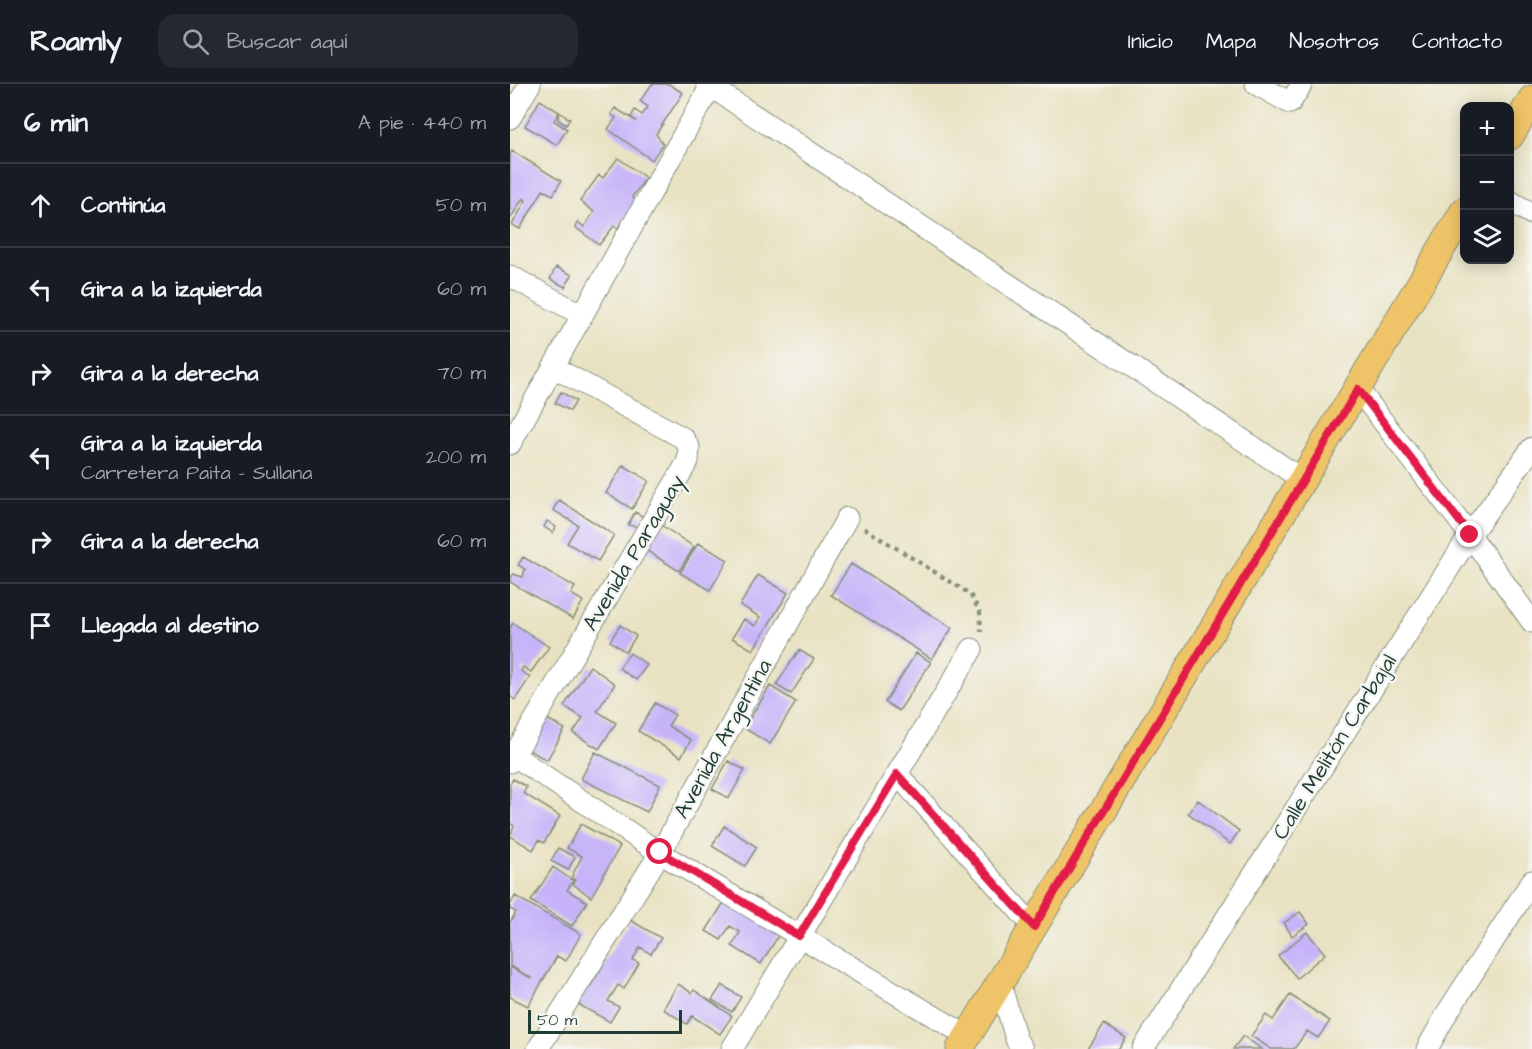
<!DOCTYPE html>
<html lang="es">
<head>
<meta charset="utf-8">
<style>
  body { margin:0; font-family:"Architects Daughter",sans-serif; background:#242831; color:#f1f3f6 }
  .controls { position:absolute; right:18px; top:18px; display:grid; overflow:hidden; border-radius:12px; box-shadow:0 3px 15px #0003 }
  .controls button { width:54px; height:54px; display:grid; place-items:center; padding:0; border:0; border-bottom:2px solid #363941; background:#171b24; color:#f1f3f6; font:30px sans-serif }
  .scale { position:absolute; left:18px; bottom:15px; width:154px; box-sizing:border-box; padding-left:6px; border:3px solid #1f3d34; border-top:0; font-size:16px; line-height:21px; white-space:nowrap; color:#1f3d34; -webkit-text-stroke:4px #f6f6f2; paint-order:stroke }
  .stop { position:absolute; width:18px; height:18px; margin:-14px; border:4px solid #e11d48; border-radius:50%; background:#fff }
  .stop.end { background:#e11d48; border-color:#fff; box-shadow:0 2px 6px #0008 }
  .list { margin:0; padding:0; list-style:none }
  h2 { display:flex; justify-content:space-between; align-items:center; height:78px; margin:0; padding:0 24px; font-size:26px }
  h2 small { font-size:20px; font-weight:400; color:#9ea1a6 }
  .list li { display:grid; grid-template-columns:39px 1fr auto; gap:18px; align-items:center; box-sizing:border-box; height:84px; padding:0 24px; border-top:2px solid #363941 }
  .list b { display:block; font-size:22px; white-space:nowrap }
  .list p { margin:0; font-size:20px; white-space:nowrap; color:#9ea1a6 }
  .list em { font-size:20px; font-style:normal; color:#9ea1a6 }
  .icon { flex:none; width:33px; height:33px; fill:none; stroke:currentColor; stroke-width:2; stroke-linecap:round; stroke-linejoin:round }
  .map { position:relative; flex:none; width:1022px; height:965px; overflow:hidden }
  header { display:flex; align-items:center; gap:36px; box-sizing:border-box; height:84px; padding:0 30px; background:#171b24; border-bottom:2px solid #363941 }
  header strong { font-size:28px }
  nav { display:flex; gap:33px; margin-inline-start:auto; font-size:21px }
  .search { width:420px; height:54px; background:#242831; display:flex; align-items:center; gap:15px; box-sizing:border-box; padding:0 21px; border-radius:18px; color:#9ea1a6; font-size:22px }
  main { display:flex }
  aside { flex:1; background:#171b24 }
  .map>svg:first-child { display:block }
  .building { fill:#c6b3f9 }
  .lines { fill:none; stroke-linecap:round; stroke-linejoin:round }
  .minor-casing { stroke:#84907b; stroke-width:23 }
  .major-casing { stroke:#84907b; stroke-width:29 }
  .path { stroke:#84907b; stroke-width:4; stroke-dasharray:4.5 4.5; stroke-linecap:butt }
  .minor { stroke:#fff; stroke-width:21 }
  .major { stroke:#efc469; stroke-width:27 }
  .route { stroke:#e11d48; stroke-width:8 }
  .labels { text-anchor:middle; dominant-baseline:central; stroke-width:5; stroke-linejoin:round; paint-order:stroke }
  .street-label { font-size:22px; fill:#1f3d34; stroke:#f6f6f2 }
</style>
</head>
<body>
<header>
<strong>Roamly</strong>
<div class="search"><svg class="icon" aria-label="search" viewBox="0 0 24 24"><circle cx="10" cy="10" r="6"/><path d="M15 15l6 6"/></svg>Buscar aquí</div>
<nav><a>Inicio</a><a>Mapa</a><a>Nosotros</a><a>Contacto</a></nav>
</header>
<main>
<aside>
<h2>6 min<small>A pie · 440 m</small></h2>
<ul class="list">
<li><svg class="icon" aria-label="ahead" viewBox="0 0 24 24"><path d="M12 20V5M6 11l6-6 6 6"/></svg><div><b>Continúa</b></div><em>50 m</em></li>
<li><svg class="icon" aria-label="left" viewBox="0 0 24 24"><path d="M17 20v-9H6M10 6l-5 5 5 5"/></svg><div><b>Gira a la izquierda</b></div><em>60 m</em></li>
<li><svg class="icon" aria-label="right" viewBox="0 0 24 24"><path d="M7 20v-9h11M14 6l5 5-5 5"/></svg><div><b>Gira a la derecha</b></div><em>70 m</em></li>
<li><svg class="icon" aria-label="left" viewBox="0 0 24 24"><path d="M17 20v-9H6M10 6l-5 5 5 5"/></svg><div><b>Gira a la izquierda</b><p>Carretera Paita - Sullana</p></div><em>200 m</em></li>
<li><svg class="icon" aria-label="right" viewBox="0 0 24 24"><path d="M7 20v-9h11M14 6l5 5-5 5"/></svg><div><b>Gira a la derecha</b></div><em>60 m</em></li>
<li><svg class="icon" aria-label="arrive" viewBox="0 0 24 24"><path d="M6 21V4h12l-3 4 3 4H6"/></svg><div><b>Llegada al destino</b></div></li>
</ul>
</aside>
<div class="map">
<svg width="1022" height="965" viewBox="0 0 1022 965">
  <rect width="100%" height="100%" fill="#f6f6f2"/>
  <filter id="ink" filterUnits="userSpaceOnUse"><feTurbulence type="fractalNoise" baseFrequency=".0167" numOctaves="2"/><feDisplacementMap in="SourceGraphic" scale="12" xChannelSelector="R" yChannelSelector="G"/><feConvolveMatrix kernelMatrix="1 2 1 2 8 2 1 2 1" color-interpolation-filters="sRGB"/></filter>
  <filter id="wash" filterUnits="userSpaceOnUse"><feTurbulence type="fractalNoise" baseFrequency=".008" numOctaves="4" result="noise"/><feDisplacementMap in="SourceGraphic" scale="24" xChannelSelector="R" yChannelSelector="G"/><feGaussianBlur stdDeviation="1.35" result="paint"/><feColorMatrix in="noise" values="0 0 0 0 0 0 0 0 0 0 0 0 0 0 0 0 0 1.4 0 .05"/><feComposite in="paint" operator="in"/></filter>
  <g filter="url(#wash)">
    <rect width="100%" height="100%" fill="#e9e2c2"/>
    <g id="blocks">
      <!-- building -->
      <path class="building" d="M142,0H159L173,9L146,50L153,60L142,76L98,45L106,34L101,30L105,24L126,37L121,33L125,26L132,31L138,23L130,17Z
        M30,16L49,28L44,37L57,45L47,61L15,42Z
        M49,28L60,35L56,41L48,36Z
        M2,67L51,97L43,111L33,106L10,145L2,141L16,116L13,114L0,135V71Z
        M108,74L136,94L122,113L127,118L108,144L104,142L89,161L65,143L68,138L74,143L84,128L70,117L89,91L93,94Z
        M46,183L62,191L55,203L40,195Z
        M51,308L66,317L60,327L45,319Z
        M113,381L139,397L122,425L96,409Z
        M49,416L104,451L88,477L57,459L68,441L43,426Z
        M125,428L135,434L129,443L118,441Z
        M37,437L46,443L43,449L34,443Z
        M151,441L184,463L169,487L134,465Z
        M188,459L218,476L200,506L170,489Z
        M13,473L65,503L61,510L73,517L63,535L0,498L3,490L13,493L15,485L8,481Z
        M341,480L442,544L422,575L321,511Z
        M248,491L278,509L243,566L222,554L234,535L245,542L250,533L230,521Z
        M3,539L39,563L21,588L13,583L11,587L20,593L5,616L0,612V544Z
        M110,541L126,552L116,568L100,557Z
        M289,566L304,575L281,610L266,601Z
        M120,569L137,581L126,596L109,584Z
        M406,569L421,578L389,627L375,618Z
        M80,582L105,600L87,627L106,639L89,665L63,649L73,634L54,622Z
        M260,602L286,618L260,660L234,644Z
        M145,619L165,631L158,642L181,656L171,673L128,647Z
        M30,631L55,645L37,676L13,663Z
        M85,668L150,701L137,728L71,695Z
        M218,677L235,686L219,714L202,705Z
        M3,695L17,703L13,709L50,732L34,759L29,756L23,766L0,752L4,742L0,739V700Z
        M688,716L729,747L720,760L678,729Z
        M71,740L110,762L81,813L63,800L65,796L61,794L72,772L57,764Z
        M214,742L247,763L235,782L202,762Z
        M48,764L65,773L58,786L41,777Z
        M43,783L63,797L57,806L77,818L62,842L21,817Z
        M5,812L71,850L56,877L47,872L18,922L0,913V883L23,895L0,882V839L6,828L0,825V822Z
        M216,815L270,849L251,880L222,862L230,848L220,842L211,856L196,847Z
        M790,828L799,840L782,852L774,839Z
        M120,836L151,854L141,870L130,863L123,876L129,879L114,905L108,901L98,917L109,923L100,938L64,918L75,900L80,903Z
        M797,848L815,870L787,894L768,872Z
        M168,900L182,909L184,906L222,932L210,950L182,932L177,940L153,925Z
        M212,901L231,913L222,928L202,916Z
        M780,911L820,937L808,954L797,947L784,965H761L741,952L756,931L763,936Z
        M594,940L616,954L609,965H578Z
        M733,952L752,965H723Z"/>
    </g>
  </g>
  <g filter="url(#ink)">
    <use href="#blocks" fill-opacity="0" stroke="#84907b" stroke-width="1.5"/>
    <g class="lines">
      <!-- minor casing -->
      <g class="minor-casing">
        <path id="minor" d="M197,0L793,396
          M746,0L780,19L792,0
          M0,34L20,0
          M1000,117L1022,130
          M0,192L72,231
          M848,305L960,451L1022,538
          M0,360L202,0
          M0,669L150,769L457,952
          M0,678L178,377L179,363L173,354L43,283
          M387,690L524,843
          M490,899L506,955L512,965
          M28,965L150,769L337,434
          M222,965L462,565
          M633,965L960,451L1022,364
          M917,965L937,929L1022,797"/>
      </g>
      <!-- major casing -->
      <g class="major-casing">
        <path id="major" d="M1000,52L1022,15
          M450,965L954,127"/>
      </g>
      <!-- path -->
      <path class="path" d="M354,444L460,510L470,528L471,548"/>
      <!-- minor -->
      <use href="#minor" class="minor"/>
      <!-- major -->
      <use href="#major" class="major"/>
    </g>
  </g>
  <g class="lines" filter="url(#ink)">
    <!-- route -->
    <path class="route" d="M150,768L289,852L387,690L524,843L848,305L960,451"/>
  </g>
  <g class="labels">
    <!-- street labels -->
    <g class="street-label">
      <text transform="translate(124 469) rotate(-59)">Avenida Paraguay</text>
      <text transform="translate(213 655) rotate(-61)">Avenida Argentina</text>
      <text transform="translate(825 663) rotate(-58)">Calle Melitón Carbajal</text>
    </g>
  </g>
</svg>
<div class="controls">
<button>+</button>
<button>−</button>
<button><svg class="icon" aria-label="layers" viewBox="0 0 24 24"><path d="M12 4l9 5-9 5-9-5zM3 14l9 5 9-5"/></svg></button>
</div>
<div class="scale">50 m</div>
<div class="stop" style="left:150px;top:768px"></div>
<div class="stop end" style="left:960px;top:451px"></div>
</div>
</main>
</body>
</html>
